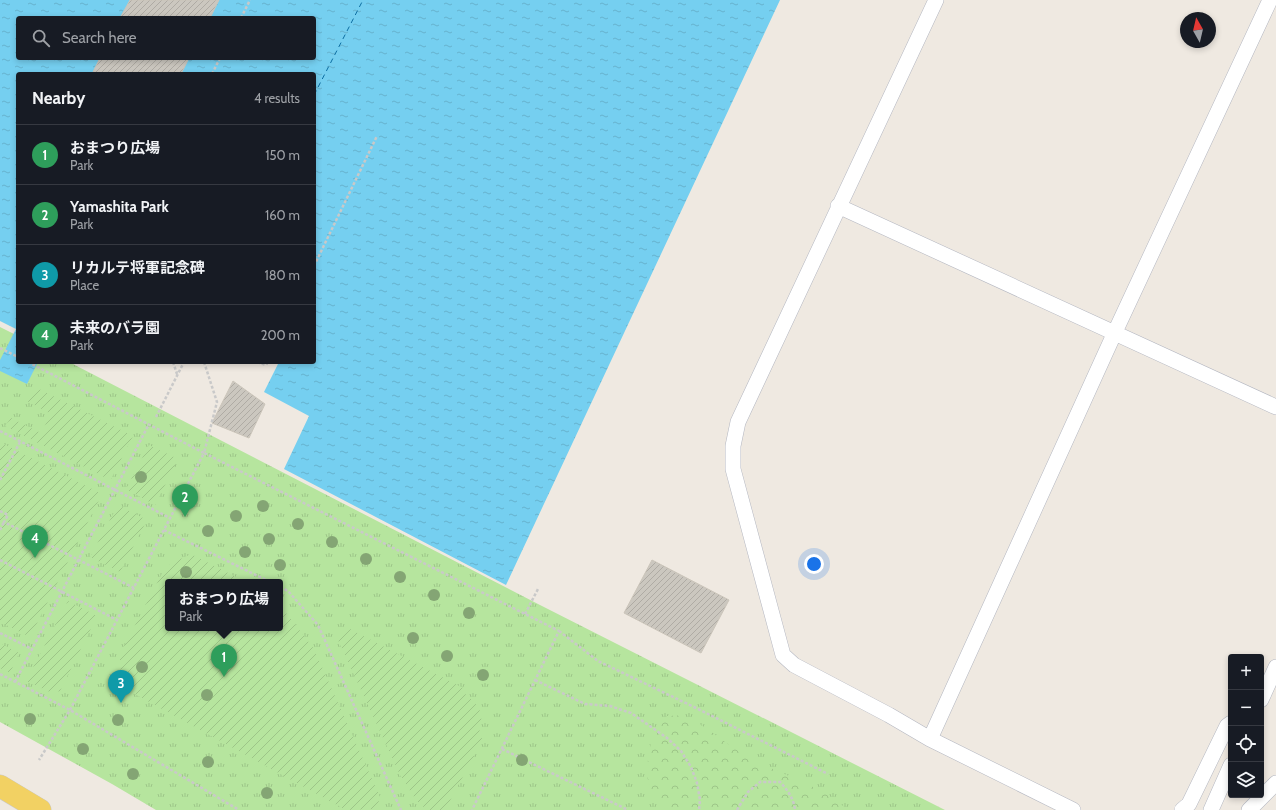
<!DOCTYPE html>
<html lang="en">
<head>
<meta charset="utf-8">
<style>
  body { margin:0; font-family:Cabin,"Noto Sans JP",sans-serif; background:#242831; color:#f1f3f6 }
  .controls { position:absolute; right:12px; bottom:12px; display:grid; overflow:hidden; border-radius:4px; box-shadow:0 2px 6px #0003 }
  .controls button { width:36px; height:36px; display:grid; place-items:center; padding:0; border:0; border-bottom:1px solid #363941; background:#171b24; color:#f1f3f6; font:20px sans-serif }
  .compass { position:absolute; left:1180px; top:12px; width:36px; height:36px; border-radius:50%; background:#171b24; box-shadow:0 2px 6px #0003; rotate:352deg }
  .you { position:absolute; left:814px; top:564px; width:14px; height:14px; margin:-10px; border:3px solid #fff; border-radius:50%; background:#1a73e8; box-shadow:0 0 0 6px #1a73e833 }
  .badge { display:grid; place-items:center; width:26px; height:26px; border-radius:50%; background:#ea580c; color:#fff; font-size:13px; font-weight:700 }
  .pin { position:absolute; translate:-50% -33px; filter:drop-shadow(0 1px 2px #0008) }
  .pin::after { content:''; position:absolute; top:21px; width:14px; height:12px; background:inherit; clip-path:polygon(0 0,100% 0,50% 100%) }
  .popup { position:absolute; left:165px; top:579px; width:118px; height:52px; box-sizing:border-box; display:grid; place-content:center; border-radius:4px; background:#171b24; filter:drop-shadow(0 1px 3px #0005); font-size:13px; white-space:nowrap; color:#9ea1a6 }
  .popup b { font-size:15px; color:#f1f3f6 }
  .popup::after { content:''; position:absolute; left:50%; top:100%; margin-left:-8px; border:8px solid transparent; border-top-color:#171b24 }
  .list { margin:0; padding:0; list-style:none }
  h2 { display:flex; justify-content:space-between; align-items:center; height:52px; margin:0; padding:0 16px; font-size:17px }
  h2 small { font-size:13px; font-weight:400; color:#9ea1a6 }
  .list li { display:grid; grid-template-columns:26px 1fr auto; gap:12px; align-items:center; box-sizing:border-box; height:60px; padding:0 16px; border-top:1px solid #363941 }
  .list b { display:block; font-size:15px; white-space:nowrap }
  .list p { margin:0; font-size:13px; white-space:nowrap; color:#9ea1a6 }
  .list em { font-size:13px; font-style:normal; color:#9ea1a6 }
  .icon { flex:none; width:22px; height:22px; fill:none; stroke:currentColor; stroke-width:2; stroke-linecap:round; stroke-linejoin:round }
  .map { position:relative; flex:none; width:1276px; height:810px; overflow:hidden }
  .search { position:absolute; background:#171b24; box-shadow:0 2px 6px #0003; left:16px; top:16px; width:300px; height:44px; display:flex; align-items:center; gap:10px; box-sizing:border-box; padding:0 14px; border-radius:4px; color:#9ea1a6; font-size:15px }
  .panel { position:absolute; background:#171b24; box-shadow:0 2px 6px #0003; left:16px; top:72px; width:300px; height:292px; border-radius:4px }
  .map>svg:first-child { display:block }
  .grass { fill:url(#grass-tufts); fill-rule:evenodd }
  .forest { fill:url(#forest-crowns) }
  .garden { fill:url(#garden-furrows) }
  .water { fill:url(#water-ripples); fill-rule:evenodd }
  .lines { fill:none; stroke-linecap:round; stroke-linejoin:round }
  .ferry { stroke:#0d6fa3; stroke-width:1; stroke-dasharray:5 4; stroke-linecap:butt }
  .building { fill:url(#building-hatch); stroke:#cbc5ba }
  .lane-casing { stroke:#b4b7c1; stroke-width:16 }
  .primary-casing { stroke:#c9c9c9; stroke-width:23 }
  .path { stroke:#c9c9c9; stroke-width:2.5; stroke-dasharray:3 2; stroke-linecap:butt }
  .lane { stroke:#fff; stroke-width:15 }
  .primary { stroke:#f2d163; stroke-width:22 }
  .tree { fill:#84a574 }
</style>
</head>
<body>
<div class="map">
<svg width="1276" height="810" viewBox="0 0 1276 810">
  <defs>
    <pattern id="grass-tufts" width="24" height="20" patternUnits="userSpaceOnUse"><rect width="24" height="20" fill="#b6e59e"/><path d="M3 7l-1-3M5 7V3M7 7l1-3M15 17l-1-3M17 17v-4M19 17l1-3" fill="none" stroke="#9dc588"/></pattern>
    <pattern id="forest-crowns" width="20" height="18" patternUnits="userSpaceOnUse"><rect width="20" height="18" fill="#b6e59e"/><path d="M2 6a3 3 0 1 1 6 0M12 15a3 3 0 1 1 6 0" fill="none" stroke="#9dc588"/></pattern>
    <pattern id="garden-furrows" width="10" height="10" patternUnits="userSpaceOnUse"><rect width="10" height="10" fill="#b6e59e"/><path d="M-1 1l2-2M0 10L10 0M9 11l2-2" fill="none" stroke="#9dc588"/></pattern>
    <pattern id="water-ripples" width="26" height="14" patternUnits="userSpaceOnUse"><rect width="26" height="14" fill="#75cff0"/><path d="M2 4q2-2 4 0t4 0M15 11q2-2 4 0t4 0" fill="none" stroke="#66b2ce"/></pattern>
    <pattern id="building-hatch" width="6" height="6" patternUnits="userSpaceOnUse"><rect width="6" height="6" fill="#cbc7bf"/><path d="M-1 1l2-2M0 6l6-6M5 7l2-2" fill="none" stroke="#afaba4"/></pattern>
  </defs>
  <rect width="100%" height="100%" fill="#efe9e1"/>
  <!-- grass -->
  <path class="grass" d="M0,327L18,336V362H69L540,605L945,810H156L112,784L0,722ZM168,582H280V628H168Z"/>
  <!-- forest -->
  <path class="forest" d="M667,716C672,716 678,715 683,716C702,722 723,742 740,752C775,774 817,782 848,810H665L651,792L646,772L651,742Z"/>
  <!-- garden -->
  <path class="garden" d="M35,387L133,436L111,479H108L5,426L11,418L41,433L51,414L27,401Z
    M0,442L102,494L30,637L0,622Z
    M149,445L174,457L175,465L155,505L126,489Z
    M118,505L147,520L120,572L90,557Z
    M191,554L246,582H168V628H280V608L287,614L314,649L380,797L378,804L374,809L346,810L131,692C120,679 120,670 120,654L166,566Z
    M68,601L97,616L60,691L52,693L26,681Z
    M350,629L465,689L464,693C481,707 485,713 478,736L483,739L445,810H427L416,800L400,775L338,640L337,635L340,632Z
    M0,643L19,653L10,673L0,668Z"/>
  <!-- water -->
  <path class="water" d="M0,0H780L506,585L284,469L309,416L264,392L279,362H314V74H18V362H38L27,384L0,371V360L16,329L0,321ZM18,18H314V58H18Z"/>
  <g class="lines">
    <!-- ferry -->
    <path class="ferry" d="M314,95L363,0"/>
  </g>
  <!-- building -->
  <path class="building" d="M130,0H219L210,18H120Z
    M100,58H189L181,74H92Z
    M233,381L265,404L249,438L212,423Z
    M652,560L729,600L701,653L624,613Z"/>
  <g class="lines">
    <!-- lane casing -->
    <g class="lane-casing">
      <path id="lane" d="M936,0L738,422L733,446V469L783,655L794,665L889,715L930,739L1073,810
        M838,206L1276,407
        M1261,700L1276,667
        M930,739L1115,332L1270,0
        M1182,810L1189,804L1227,726L1231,723
        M1211,810L1231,765
        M1249,810L1276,783"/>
    </g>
    <!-- primary casing -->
    <g class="primary-casing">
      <path id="primary" d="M0,786L40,810"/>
    </g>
    <!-- path -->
    <path class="path" d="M241,18L250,0
      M212,74L220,58
      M314,266L377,136
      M0,348L18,357
      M28,362L204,453L70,710L39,760
      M173,362L177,374
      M204,362L217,402L204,453L559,631L472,810
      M257,362L266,365L268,362
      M156,417L184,362
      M0,431L170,518
      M0,480L20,442
      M0,511L8,515L4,522L134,588
      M0,530L4,522
      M164,530L270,582
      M0,560L117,620
      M280,587L288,591L318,625L401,810
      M525,614L538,589
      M559,631L598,661L696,708L828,774
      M0,633L32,649
      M0,674L70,710L239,810
      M535,680L585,704L610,706L631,713L667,738L681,751L691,767L697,783L700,800L699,810
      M15,682L149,424
      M502,749L628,810
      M737,810L748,792L760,782H780C787,789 794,799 795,810"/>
    <!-- lane -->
    <use href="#lane" class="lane"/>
    <!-- primary -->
    <use href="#primary" class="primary"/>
  </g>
  <!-- trees -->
  <g class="tree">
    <circle cx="141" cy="477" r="6"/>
    <circle cx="263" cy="506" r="6"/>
    <circle cx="236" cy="516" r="6"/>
    <circle cx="298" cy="524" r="6"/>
    <circle cx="208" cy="531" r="6"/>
    <circle cx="269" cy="539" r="6"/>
    <circle cx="332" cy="542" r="6"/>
    <circle cx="245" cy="552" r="6"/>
    <circle cx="366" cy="559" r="6"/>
    <circle cx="280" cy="565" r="6"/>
    <circle cx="186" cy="572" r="6"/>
    <circle cx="400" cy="577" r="6"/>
    <circle cx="434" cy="595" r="6"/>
    <circle cx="469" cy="613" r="6"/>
    <circle cx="413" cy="638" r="6"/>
    <circle cx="447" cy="656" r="6"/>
    <circle cx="142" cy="667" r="6"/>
    <circle cx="483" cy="675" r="6"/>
    <circle cx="207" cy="695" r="6"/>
    <circle cx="30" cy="719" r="6"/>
    <circle cx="118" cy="720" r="6"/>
    <circle cx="83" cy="749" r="6"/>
    <circle cx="522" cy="760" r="6"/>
    <circle cx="208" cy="762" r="6"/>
    <circle cx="133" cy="774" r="6"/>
    <circle cx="267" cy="793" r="6"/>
  </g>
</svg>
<div class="controls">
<button>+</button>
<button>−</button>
<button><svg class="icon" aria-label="locate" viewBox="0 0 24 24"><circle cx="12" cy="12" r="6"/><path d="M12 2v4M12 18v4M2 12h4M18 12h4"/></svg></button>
<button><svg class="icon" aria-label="layers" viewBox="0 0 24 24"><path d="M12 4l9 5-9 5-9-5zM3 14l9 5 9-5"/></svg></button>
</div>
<svg class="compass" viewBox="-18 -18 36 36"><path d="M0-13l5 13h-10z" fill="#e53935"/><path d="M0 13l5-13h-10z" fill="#9ea1a6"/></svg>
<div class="you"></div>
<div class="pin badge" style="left:224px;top:677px;background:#2e9e5b">1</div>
<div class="popup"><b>おまつり広場</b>Park</div>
<div class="pin badge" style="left:185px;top:517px;background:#2e9e5b">2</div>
<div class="pin badge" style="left:121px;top:703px;background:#0f9aa8">3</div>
<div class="pin badge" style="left:35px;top:558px;background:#2e9e5b">4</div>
<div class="search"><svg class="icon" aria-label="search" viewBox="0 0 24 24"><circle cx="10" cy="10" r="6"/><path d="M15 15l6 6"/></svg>Search here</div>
<section class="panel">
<h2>Nearby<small>4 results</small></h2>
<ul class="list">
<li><span class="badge" style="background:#2e9e5b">1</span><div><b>おまつり広場</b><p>Park</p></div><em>150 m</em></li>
<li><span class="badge" style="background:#2e9e5b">2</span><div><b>Yamashita Park</b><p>Park</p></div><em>160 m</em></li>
<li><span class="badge" style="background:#0f9aa8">3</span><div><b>リカルテ将軍記念碑</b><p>Place</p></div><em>180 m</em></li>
<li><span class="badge" style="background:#2e9e5b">4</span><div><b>未来のバラ園</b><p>Park</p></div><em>200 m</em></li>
</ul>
</section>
</div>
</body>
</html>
